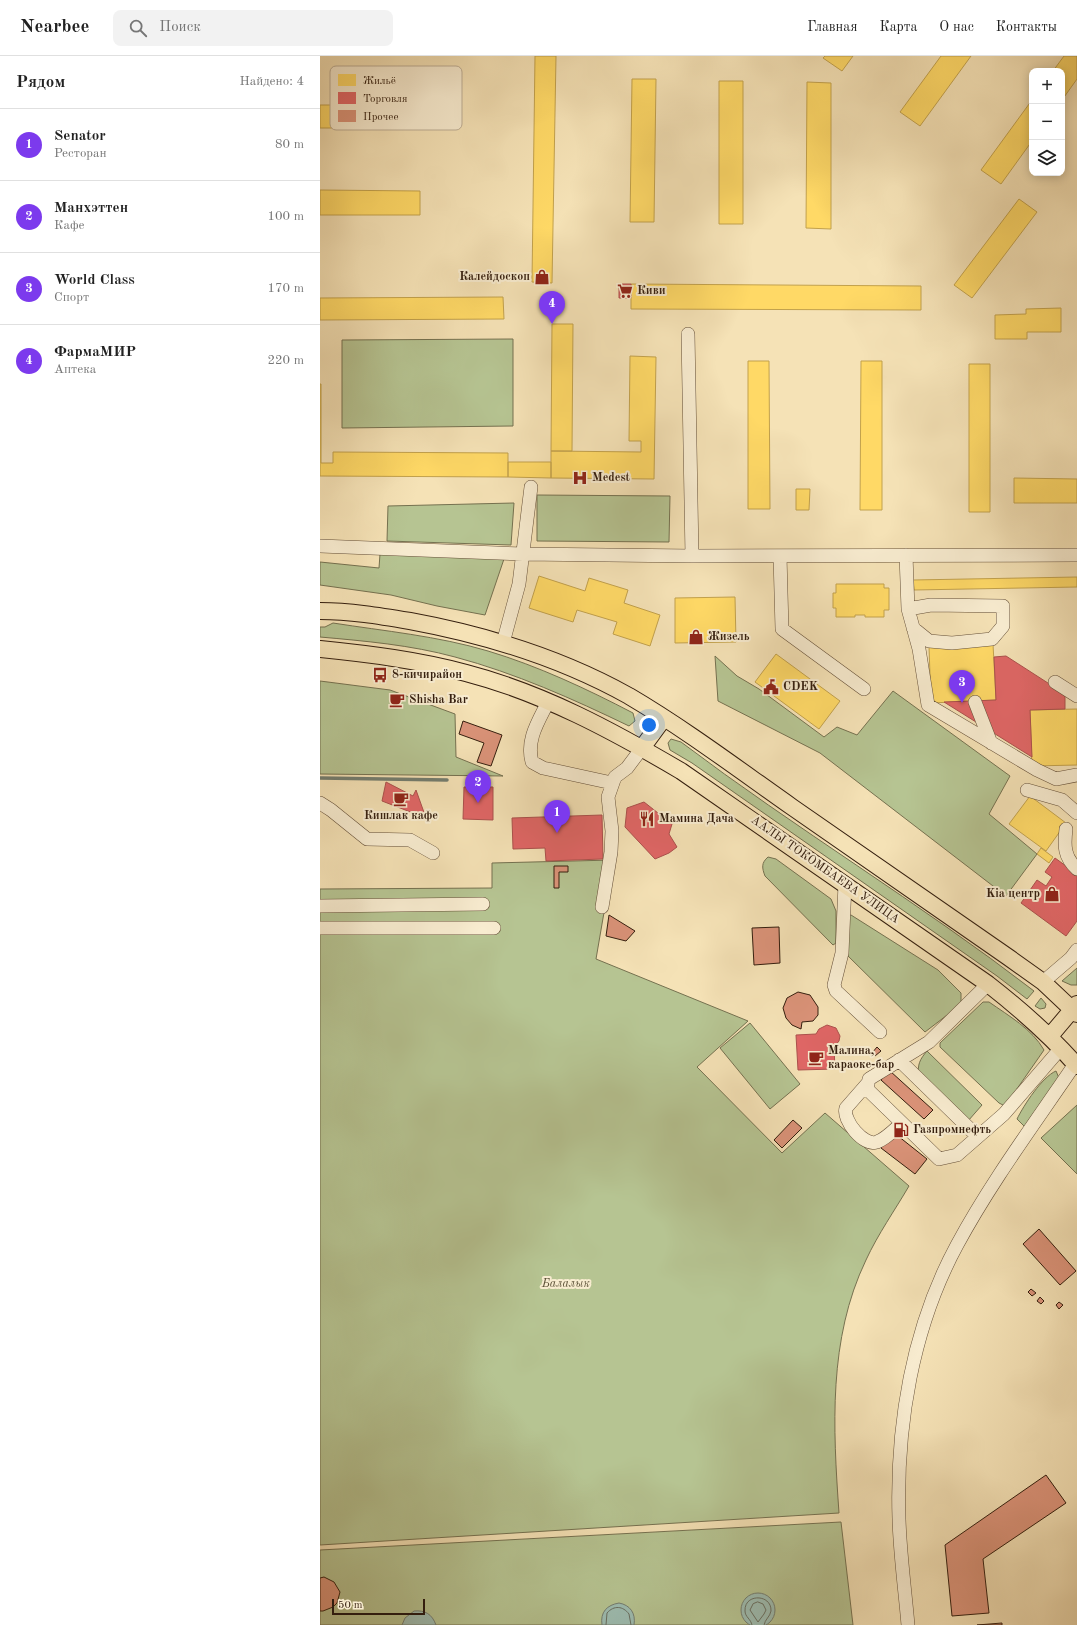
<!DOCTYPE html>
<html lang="ru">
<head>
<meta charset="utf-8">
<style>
  body { margin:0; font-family:"Old Standard TT",serif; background:#f2f2f2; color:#222 }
  .controls { position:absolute; right:12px; top:12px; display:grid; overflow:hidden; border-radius:8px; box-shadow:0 2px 10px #0003 }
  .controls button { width:36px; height:36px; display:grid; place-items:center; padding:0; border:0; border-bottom:1px solid #e0e0e0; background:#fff; color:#222; font:20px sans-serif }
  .scale { position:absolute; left:12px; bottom:10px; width:93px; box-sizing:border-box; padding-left:4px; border:2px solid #341e0e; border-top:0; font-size:11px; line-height:14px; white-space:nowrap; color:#341e0e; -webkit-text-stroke:3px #f8ecd0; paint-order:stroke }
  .you { position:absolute; left:329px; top:669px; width:14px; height:14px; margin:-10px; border:3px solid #fff; border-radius:50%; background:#1a73e8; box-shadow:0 0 0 6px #1a73e833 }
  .badge { display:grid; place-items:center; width:26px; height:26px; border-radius:50%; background:#7c3aed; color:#fff; font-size:13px; font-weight:700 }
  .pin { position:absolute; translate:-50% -33px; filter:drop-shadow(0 1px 2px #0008) }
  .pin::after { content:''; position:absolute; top:21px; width:14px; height:12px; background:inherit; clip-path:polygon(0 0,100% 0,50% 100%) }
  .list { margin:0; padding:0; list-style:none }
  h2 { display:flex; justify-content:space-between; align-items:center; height:52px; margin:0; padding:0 16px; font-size:17px }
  h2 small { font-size:13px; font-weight:400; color:#767676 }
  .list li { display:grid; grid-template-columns:26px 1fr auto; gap:12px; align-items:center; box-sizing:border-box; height:72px; padding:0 16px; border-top:1px solid #e0e0e0 }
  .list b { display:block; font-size:15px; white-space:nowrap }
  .list p { margin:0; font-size:13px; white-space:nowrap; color:#767676 }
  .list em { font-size:13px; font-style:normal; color:#767676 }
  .icon { flex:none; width:22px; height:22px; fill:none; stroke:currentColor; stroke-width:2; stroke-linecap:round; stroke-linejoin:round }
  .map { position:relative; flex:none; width:757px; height:1569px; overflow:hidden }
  header { display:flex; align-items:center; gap:24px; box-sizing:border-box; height:56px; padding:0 20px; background:#fff; border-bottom:1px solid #e0e0e0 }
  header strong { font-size:19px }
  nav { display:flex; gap:22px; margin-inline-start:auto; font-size:14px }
  .search { width:280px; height:36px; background:#f2f2f2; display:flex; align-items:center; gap:10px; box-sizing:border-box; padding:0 14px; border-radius:8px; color:#767676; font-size:15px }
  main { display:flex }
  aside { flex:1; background:#fff }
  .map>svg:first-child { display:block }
  .green { fill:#b6c492; stroke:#757150 }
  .water { fill:#9dbdb2; stroke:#737d70 }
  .homes { fill:#ffd966; stroke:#c2a14c }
  .shops { fill:#e06666; stroke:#ac504c }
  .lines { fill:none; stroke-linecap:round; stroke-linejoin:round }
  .shore { stroke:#686e60; stroke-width:1 }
  .stream { stroke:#737d70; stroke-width:3.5 }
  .building { fill:#db9379; stroke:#341e0e }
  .minor-casing { stroke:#644f38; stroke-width:14 }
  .major-casing { stroke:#341e0e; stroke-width:18 }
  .minor { stroke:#f8ecd0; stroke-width:13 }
  .major { stroke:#f5e2b6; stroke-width:16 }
  .labels { text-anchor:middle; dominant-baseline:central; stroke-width:4; stroke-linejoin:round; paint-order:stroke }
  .poi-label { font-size:12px; font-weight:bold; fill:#341e0e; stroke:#f8ecd0; text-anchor:start }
  .street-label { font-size:12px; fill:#341e0e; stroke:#f8ecd0 }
  .park-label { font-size:12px; font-style:italic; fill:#5b5036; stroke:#f8ecd0 }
  .key { fill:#f8ecd0; stroke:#bdae96; stroke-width:1 }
  .key-label { font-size:11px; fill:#341e0e }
</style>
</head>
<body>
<header>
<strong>Nearbee</strong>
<div class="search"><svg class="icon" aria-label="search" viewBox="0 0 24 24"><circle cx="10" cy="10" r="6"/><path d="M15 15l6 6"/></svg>Поиск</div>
<nav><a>Главная</a><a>Карта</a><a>О нас</a><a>Контакты</a></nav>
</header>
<main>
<aside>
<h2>Рядом<small>Найдено: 4</small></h2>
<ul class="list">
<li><span class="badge">1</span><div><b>Senator</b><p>Ресторан</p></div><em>80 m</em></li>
<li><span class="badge">2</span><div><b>Манхэттен</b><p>Кафе</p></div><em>100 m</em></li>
<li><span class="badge">3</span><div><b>World Class</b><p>Спорт</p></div><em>170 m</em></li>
<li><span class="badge">4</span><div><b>ФармаМИР</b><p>Аптека</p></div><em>220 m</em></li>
</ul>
</aside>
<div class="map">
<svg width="757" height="1569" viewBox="0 0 757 1569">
  <rect width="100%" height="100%" fill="#f5e2b6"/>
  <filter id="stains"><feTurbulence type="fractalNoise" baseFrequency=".005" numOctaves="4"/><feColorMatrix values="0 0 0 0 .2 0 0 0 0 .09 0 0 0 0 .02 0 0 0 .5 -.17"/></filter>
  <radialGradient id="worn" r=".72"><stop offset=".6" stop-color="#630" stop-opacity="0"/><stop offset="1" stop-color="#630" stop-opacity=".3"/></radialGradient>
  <!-- green -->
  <path class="green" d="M193,283V370L22,372V284Z
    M217,439L350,440L349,486L217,485Z
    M194,447L191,489L67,485L68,450Z
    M60,498L185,500L165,559L117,550L71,539L0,529V506L59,512Z
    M13,567C64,575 118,580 168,595C218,610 267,633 313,657L315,665L309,670C253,643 195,617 135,601C91,589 45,585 0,581V571H5Z
    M395,600L417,620L439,633L504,681L517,671L537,679L573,635L690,720L669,758L717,798L686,840L500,697L398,645Z
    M0,625L70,634L135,658L136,701L183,720L0,718Z
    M351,683L361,686C476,773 600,847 714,935L707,943L677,920L372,707L350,694L348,687Z
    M448,801L456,803L511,843L516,855V887L513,889L445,820C442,812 441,807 448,801Z
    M293,804L276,903L428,965L377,1011L462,1097L505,1057L589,1130C575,1154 558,1178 546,1204C508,1283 513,1372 519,1457L0,1489V833L172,832V807Z
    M531,859L618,914L641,937V946L635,953L605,976L526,898V860Z
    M757,912V929H751L742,925Z
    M721,942L726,948L725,952L720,953L715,950Z
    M663,946H669C689,960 712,973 724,994L685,1050L679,1047L620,991V987Z
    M430,967L480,1028L450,1053L400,992Z
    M607,995L662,1049L648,1065L599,1019C597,1009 600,1003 607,995Z
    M736,1015L739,1022L709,1072L704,1070L697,1063C704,1049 722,1021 736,1015Z
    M757,1049V1118L721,1082Z
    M521,1466L533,1569H0V1494Z"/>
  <!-- water -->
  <path class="water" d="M421 1554a17 17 0 1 1 34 0a17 17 0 1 1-34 0Z
    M299,1547C310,1549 316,1557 314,1569H282C280,1556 287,1549 299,1547Z
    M94,1555C105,1554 112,1558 116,1569H82L85,1562Z"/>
  <!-- homes -->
  <path class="homes" d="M215,0H236L232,227L212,226Z
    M505,0H533L522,15L503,2Z
    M621,0H651L600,70L580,56Z
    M744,0H757V23L742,44V15H733Z
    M312,23H336L334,166H310Z
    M399,25H423V168H399Z
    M487,26L511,27V173L486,172Z
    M712,44V85L681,128L661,114Z
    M0,49H102V72H0Z
    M0,134L100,135V159H0Z
    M699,143L717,156L652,242L634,229Z
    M311,228L601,230V254L311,253Z
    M183,241L184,263L0,264V242Z
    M741,252V276H707V283H675V259L706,258V253Z
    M232,268H253L252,395H231Z
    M310,300L336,301L334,423L231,422V395L321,396V385H309Z
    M428,305H449L450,453H428Z
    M541,305H562V454H540Z
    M649,308H670V456H649Z
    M0,328H1V407H13V396L188,397V421L0,420Z
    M188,406H231V422L188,421Z
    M694,422L757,423V447H694Z
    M476,433H490L489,454H476Z
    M219,520L265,535L269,522L308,534L304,547L340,559L330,590L293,578L297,566L257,554L253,566L209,552Z
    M757,521V531L594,534L593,524Z
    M516,528H564V532H569V554H564V561H545V559H535V561H516V552H513V537H516Z
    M415,541L416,586L355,587V542Z
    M673,588L676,644L611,647L609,591Z
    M456,598L520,645L499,673L435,626Z
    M757,653V709L712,710L710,654Z
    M710,740L746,767L726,795L689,768Z
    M721,792L733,801L729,807L717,798Z"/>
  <!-- shops -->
  <path class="shops" d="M299,228H311V242H299Z
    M686,600L745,638V653L710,654L712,701L624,646L676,644L674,601Z
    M66,726L93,740L96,734L106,762L62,745Z
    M144,731H173V764L143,763Z
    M324,746L352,768L349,778L357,791L349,797L335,803L305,771L307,752Z
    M282,759L283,803L226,805L225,792L193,793L192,762Z
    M735,802L757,818V865L746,880L701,847L717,824L726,830L732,821L725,816Z
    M507,969L516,972L520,980L519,985L514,991L515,1013L478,1014L476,979L496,978L499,973Z"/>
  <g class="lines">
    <!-- shore -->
    <path class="shore" d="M438,1546L443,1548L446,1554L444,1558L438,1566L430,1554L433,1548Z
      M286,1569L287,1557C294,1549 303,1550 309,1558L311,1569
      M432,1569C431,1563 425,1561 425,1555C424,1537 452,1538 451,1555C450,1561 445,1563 444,1569"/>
    <!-- stream -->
    <path class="stream" d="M0,722L127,724"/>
  </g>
  <!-- building -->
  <path class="building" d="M143,665L182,679L171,710L157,706L164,687L139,678Z
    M234,810H248V816H239V832H234Z
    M289,859L315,875L306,885L286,880Z
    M459,871L460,907L434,909L432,872Z
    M478,936L490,939L498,951V959L493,965L482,966L481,973L472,969L466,962L463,952L467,942Z
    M557,991L561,995L555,1000L552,997Z
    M570,1015L613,1054L604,1063L561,1024Z
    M473,1064L482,1072L462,1092L454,1084Z
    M573,1076L607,1103L595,1118L561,1092Z
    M719,1173L756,1215L740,1229L703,1188Z
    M711,1233L716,1237L712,1240L708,1236Z
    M720,1241L724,1245L721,1248L717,1245Z
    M739,1246L743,1249L739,1253L736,1249Z
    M726,1419L746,1447L663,1503L669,1557L632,1560L625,1489Z
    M4,1521L14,1526L20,1536L17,1547L13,1551L3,1555H0V1522Z
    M682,1567V1569H657Z"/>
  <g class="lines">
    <!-- minor casing -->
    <g class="minor-casing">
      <path id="minor" d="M368,278L372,500
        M0,490L203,498L372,500L757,499
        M586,499L588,553L599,593L608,649L717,714L736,723L757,719
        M460,500L462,573L544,633
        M588,553L611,549L683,550V570L672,583L632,587L609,585L593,572
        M183,587L199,528L211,431
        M735,626L757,640
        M228,646C218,666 206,684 212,706L223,712L292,727
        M655,646L671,687
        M707,734L742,744L757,757
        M0,747L11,754L47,783L90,784L113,797
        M746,773C744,790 744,801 757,813
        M525,828L522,897L514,929L516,935L560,976
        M0,850L163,848
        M282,851L291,796L292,775L288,741L295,721L307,712L322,692
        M0,872H174
        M723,926L751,902L757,894
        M668,928L609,986L549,1023L547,1033L619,1103L637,1099L684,1058L741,992
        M579,1004L657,1080
        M547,1028L526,1052C522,1064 544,1091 557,1086C566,1083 575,1073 582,1067
        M588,1569C585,1534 580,1498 579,1463C576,1370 592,1272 637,1189C671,1126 715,1067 755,1008"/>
    </g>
    <!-- major casing -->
    <g class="major-casing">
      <path id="major" d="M0,555C30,555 60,560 90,565C166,579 241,602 309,640C365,673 418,713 472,751C544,801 616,851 688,901L723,926L757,958
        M0,593C49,598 98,604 146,617C223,637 293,675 361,715L668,928C700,953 730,979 757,1010
        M322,692L344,662
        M730,980L757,948"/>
    </g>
    <!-- minor -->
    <use href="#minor" class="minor"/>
    <!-- major -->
    <use href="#major" class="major"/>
  </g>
  <!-- icons -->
  <defs>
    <g id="shop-bare" transform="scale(1.2)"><path d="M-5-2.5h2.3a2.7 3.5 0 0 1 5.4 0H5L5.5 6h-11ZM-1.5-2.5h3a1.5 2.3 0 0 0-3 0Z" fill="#8f2418" stroke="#f8ecd0" stroke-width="2.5" paint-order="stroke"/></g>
    <g id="supermarket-bare" transform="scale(1.2)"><path d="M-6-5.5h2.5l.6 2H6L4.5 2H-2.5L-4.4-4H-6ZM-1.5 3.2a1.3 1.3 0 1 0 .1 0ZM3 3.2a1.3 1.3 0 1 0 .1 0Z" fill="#8f2418" stroke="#f8ecd0" stroke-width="2.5" paint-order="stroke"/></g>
    <g id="hospital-bare" transform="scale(1.2)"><path d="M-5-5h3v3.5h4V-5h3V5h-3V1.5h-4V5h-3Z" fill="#8f2418" stroke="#f8ecd0" stroke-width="2.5" paint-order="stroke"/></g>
    <g id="bus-bare" transform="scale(1.2)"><path d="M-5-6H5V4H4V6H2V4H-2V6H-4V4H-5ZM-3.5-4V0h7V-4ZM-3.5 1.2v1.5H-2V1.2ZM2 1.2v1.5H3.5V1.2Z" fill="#8f2418" stroke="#f8ecd0" stroke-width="2.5" paint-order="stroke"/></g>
    <g id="civic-bare" transform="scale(1.2)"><path d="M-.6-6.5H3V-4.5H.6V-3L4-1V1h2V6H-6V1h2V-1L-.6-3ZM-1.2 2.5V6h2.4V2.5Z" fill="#8f2418" stroke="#f8ecd0" stroke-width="2.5" paint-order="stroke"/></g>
    <g id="cafe-bare" transform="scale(1.2)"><path d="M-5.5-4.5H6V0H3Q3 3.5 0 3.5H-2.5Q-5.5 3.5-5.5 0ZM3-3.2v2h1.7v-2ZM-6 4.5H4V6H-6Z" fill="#8f2418" stroke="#f8ecd0" stroke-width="2.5" paint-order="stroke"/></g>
    <g id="restaurant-bare" transform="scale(1.2)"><path d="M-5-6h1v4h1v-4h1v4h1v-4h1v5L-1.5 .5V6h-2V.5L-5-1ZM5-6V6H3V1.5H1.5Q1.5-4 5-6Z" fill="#8f2418" stroke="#f8ecd0" stroke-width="2.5" paint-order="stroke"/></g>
    <g id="fuel-bare" transform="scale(1.2)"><path d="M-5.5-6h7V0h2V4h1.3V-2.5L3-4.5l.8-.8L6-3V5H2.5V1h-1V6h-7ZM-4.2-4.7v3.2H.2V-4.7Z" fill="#8f2418" stroke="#f8ecd0" stroke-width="2.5" paint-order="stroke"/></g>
  </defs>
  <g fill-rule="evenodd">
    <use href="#shop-bare" x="222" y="221"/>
    <use href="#supermarket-bare" x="305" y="235"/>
    <use href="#hospital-bare" x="260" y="422"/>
    <use href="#shop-bare" x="376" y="581"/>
    <use href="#bus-bare" x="60" y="619"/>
    <use href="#civic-bare" x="451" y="631"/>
    <use href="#cafe-bare" x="77" y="644"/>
    <use href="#cafe-bare" x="81" y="743"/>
    <use href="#restaurant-bare" x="327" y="763"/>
    <use href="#shop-bare" x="732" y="838"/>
    <use href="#cafe-bare" x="496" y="1002"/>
    <use href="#fuel-bare" x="581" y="1074"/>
  </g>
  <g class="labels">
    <!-- poi labels -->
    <g class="poi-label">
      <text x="210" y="221" text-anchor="end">Калейдоскоп</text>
      <text x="317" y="235">Киви</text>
      <text x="272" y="422">Medest</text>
      <text x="388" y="581">Жизель</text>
      <text x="72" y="619">8-кичирайон</text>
      <text x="463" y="631">CDEK</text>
      <text x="89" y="644">Shisha Bar</text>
      <text x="81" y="760" text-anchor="middle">Кишлак кафе</text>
      <text x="339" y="763">Мамина Дача</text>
      <text x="720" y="838" text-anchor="end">Kia центр</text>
      <text x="508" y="995">Малина,<tspan x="508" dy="14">караоке-бар</tspan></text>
      <text x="593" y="1074">Газпромнефть</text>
    </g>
    <!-- street labels -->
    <g class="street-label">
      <text transform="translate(505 814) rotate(35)">ААЛЫ ТОКОМБАЕВА УЛИЦА</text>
    </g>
    <!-- park labels -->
    <g class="park-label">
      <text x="246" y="1228">Балалык</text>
    </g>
  </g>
  <!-- legend -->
  <rect x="10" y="10" width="132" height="64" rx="6" class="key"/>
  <rect x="18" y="18" width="18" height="12" fill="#ffd966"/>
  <rect x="18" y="36" width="18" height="12" fill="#e06666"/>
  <rect x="18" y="54" width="18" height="12" fill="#db9379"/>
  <g class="key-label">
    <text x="43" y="28">Жильё</text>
    <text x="43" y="46">Торговля</text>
    <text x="43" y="64">Прочее</text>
  </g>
  <rect width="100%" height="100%" filter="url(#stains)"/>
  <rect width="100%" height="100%" fill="url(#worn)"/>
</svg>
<div class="controls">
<button>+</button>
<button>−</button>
<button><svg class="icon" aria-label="layers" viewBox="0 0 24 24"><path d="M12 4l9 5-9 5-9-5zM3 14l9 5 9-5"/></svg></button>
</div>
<div class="scale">50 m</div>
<div class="you"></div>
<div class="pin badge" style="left:237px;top:777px">1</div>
<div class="pin badge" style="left:158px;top:747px">2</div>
<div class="pin badge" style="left:642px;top:647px">3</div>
<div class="pin badge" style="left:232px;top:268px">4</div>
</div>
</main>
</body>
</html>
